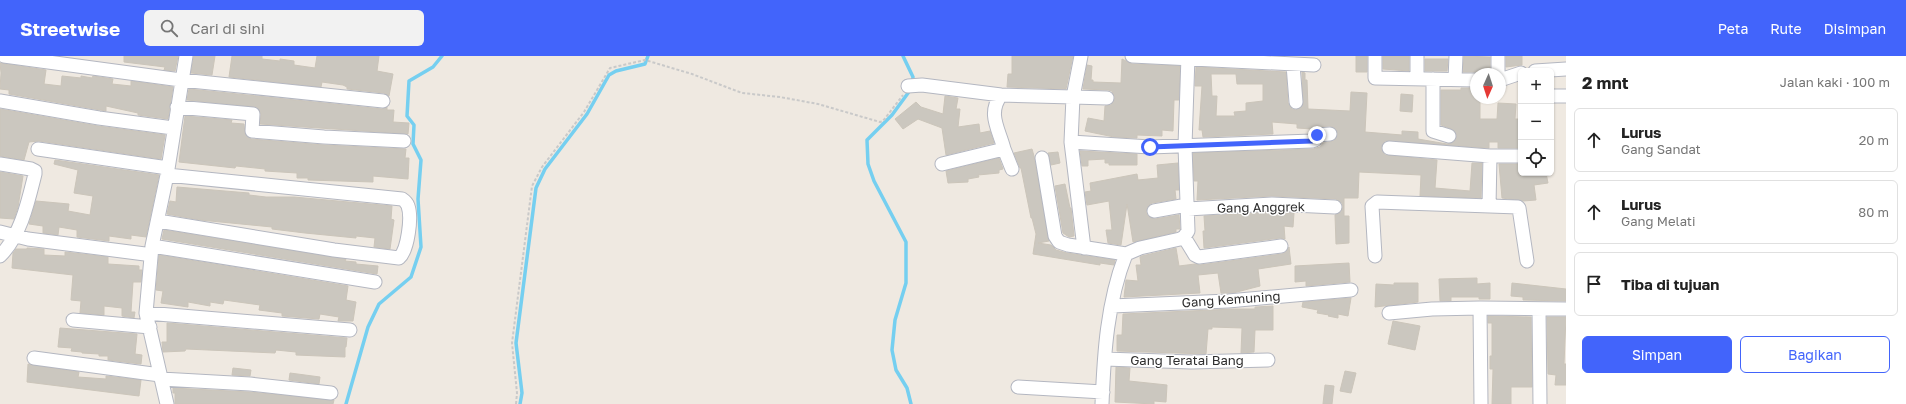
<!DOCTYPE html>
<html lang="id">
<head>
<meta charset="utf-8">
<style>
  body { margin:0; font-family:"Golos Text",sans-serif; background:#f2f2f2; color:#222 }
  .controls { position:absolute; right:12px; top:12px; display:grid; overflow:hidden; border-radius:6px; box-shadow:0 1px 3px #0004 }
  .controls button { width:36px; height:36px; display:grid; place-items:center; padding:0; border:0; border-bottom:1px solid #e0e0e0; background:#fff; color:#222; font:20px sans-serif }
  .compass { position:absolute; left:1470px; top:12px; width:36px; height:36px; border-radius:50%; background:#fff; box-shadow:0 1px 3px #0004; rotate:183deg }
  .stop { position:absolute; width:12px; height:12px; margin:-9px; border:3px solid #4264fb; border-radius:50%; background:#fff }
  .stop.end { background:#4264fb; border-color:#fff; box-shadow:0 1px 4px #0008 }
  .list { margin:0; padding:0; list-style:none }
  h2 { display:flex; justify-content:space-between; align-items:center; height:52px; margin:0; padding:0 16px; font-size:17px }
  h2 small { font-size:13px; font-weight:400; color:#767676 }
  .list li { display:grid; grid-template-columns:26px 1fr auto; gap:12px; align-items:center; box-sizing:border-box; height:64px; margin:0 8px 8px; padding:0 8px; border:1px solid #e0e0e0; border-radius:6px }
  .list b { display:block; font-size:15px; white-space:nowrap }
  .list p { margin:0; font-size:13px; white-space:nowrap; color:#767676 }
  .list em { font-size:13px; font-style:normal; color:#767676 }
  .actions { display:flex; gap:8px; padding:12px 16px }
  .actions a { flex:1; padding:9px 0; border:1px solid #4264fb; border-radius:6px; text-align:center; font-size:14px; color:#4264fb }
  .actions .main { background:#4264fb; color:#fff }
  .icon { flex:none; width:22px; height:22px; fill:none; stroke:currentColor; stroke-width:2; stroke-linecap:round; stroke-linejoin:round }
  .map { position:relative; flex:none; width:1566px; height:348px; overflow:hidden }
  header { display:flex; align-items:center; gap:24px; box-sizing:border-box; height:56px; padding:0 20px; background:#4264fb; color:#fff }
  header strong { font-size:19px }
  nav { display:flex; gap:22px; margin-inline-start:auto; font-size:14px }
  .search { width:280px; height:36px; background:#f2f2f2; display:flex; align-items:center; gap:10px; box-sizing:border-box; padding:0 14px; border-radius:6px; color:#767676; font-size:15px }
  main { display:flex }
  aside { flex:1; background:#fff }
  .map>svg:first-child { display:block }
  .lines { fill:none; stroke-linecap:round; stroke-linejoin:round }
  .stream { stroke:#75cff0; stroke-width:3.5 }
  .building { fill:#cbc7bf; stroke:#cbc5ba; fill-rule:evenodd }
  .minor-casing { stroke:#b4b7c1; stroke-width:15 }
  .path { stroke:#c9c9c9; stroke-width:2; stroke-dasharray:3 2; stroke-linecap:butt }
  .minor { stroke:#fff; stroke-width:13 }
  .route { stroke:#4264fb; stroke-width:5 }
  .labels { text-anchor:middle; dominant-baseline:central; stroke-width:3; stroke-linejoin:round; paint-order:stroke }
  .street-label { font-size:13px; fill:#2e2e2e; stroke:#fff }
</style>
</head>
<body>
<header>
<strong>Streetwise</strong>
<div class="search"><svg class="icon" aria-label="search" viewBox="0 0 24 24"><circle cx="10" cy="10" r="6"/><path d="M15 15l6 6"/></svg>Cari di sini</div>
<nav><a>Peta</a><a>Rute</a><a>Disimpan</a></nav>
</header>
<main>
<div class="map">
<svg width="1566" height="348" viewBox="0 0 1566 348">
  <rect width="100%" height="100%" fill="#efe9e1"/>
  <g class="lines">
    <!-- stream -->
    <path class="stream" d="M903,0L913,21L912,27
      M346,348L368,271L379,248L411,221L421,191L418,143L421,104L413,88L414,69L407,60L409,25L433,11L442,0
      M520,348L522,337L516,287L536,132L545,113L587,58L609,19L616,15L645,8L648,0
      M911,348L907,332L896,314L892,294L895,264L906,227V186L874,125L868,108L867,84L892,59L911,33"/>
  </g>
  <!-- building -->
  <path class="building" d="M124,0H178L175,15L164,14L165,11L124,6Z
    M194,0H215L212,19L191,17Z
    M232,0H262V3L280,5V3L294,5V9L315,12L317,0H379L377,15L393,18L389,40L384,37L347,33V31L343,29L322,26L321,31L229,21Z
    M1012,0H1073L1066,33L1007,31L1008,18H1012Z
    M1356,0H1367V16H1356Z
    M1383,0H1409V15L1383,13Z
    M1464,0L1490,1V16H1463Z
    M1506,0H1522V9L1506,11Z
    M1122,3L1132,8L1180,10L1179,44H1174L1173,75L1162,74V80L1137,79V82L1114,81L1085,75L1088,62L1104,65L1105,50L1111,49L1115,42L1112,35L1108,34L1083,33L1087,9L1092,10L1091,24H1093V26L1121,27Z
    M1425,3H1448L1447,15H1425Z
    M0,7L46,14L44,28L61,30L62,20L81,22V20L92,22L93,20L113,23L112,28L131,30V25L173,31L168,63L138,59V57L106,50V55L9,38V34L0,33L1,17Z
    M1196,11L1286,16L1288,47L1292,53L1296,54L1303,49L1302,16L1305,17V24H1307L1308,53L1350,55L1351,36L1367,37L1365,76L1402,79V75L1418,76V83L1447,88L1454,86L1457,79L1452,73L1441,69V34H1461V32H1476V42H1480V63H1497L1498,47L1516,48L1515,63H1521V92H1498V86H1489V92L1385,85L1381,92L1385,99L1437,104L1435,132L1470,135L1472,107H1482L1481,142L1420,140L1421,119L1359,116L1358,142H1344V160H1349V187L1336,188L1335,159L1341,156L1343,151L1342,147L1336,143L1272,140L1197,144L1198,125H1194L1193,97L1313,93L1320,91L1323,87L1334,85L1338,78L1336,73L1330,70L1316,71L1312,73L1297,72V68L1272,66L1273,78L1203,81L1202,74H1199L1202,30H1195ZM1211,18H1236L1237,28H1263V45L1246,47V55L1234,56L1235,60H1216L1217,40H1212Z
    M189,33L382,53L387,51V54H394L393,66L409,67L408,78L260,68L261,58L257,51L187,44Z
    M1401,38L1413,39L1412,56L1400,55Z
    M945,40L958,42L956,53H960L958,71L979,68L980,77L990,75L994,87L946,99L942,72L918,63L903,73L895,63L916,46L921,51L943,58Z
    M0,53L98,70L165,79L161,103L39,85L29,86L24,104L0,100Z
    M185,60L232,64L231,67L244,68L245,78L251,83L324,89L406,93L405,102H409L408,123L373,120V126L308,124V122H297V117L265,115V113L236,110L235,112L179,106Z
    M1032,93L1034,100L1049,185L1038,187L1051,189L1056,194L1067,197L1115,204L1114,209L1100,207V209L1033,198L1036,178L1032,162H1031L1021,112H1020L1014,97Z
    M1080,95L1137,98V109H1109V107H1105V103L1088,104V110H1082Z
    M1058,96L1060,107L1051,109L1048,97Z
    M999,102L1003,113L999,114V117L978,119L979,121L968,123V126L948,127L946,115Z
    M55,104L159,119L146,181L131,179V183L109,180V185L77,181V174L59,171L58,179L43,177V170L29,168L36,145L69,148L68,155L90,159L93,140L74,137L78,114L54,108Z
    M1178,107L1179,134H1175L1176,143L1152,147L1149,149L1146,156L1148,160L1155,163L1179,159L1180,173H1176V176L1133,186L1127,148L1121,189L1108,187L1106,174H1112L1109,145L1087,149L1085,136L1091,135L1090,127L1137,118L1138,124L1158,122L1157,109Z
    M1499,108H1521V117H1546L1548,127L1534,129L1536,144L1523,145L1502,142Z
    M0,116L23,120L18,151L14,163L0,162Z
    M1065,128L1070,152H1071L1074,180L1069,181L1063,177L1055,130Z
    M177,131L249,137V139L266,141H294L392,150L391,163L394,164L390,193L374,191L375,182L356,180V182L305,177L272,173V171L200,164L167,158L170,145L176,146Z
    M1272,156L1294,157L1293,171L1284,170L1285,183L1280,182L1204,192L1203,175H1205L1204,160Z
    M164,174L346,203L345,205L356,206V208L378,210L377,218L162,183Z
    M1289,191L1291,208L1258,213L1260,230L1233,237H1221L1218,217L1198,219L1200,237L1124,241L1126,224L1138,225L1136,209H1141L1140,201L1142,200L1176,192L1179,210L1195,208L1200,209L1282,198L1286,196Z
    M27,192L44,193V199L65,200V196L108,201V208L139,210V214H142L141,226H133L131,256H135L134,262L122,260V252L104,250V259L80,257L81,245L71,244L73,219L12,212L13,197L16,193H27Z
    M159,199L348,230L346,244L356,246L353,265H338L339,261L320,258L319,263L282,260V257L259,254L260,249L224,244L223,248L210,246V250L188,246V251L161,247L163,235L156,234Z
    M1349,207L1350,226L1306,230V225L1295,226V210Z
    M1477,222V228L1490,227V243H1479V241H1451V245H1440L1439,223Z
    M1394,227H1418V246L1375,251L1376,228L1394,229Z
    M1512,227L1566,233V245L1523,244V241L1511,240Z
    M1351,242L1348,260L1338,258V262L1328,260L1329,259L1317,257L1318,254L1302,251L1303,246Z
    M1273,250V274H1255L1254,296L1241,297L1242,272L1212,271V273H1208L1206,298L1117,295V279H1122L1123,258L1233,253H1255V251Z
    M1488,260L1531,261L1532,331H1511V348H1492L1493,313H1490V300H1492V267H1488Z
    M1547,261H1566L1564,308H1566V329H1555L1556,319L1548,318Z
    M1393,265L1420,270L1415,294L1388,288Z
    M167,267L347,282L346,291H345V301L296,299V296L276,294L275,297L186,293L185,295L163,296L162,286H167Z
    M60,272L137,278L135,298L142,299L141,308L108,304V300H99V298L82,297V296L71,295L72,292L58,291Z
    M28,308L79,316L78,321L106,323V320L141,324L139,340L27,326Z
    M1116,311L1130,312L1129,325L1167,329L1166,346L1154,345V348L1115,346Z
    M233,312L251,314L250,320L232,319Z
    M1345,315L1356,317L1351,337L1340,335Z
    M290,317L320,321L319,328L289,324Z
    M1325,329L1334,330L1332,348H1323Z
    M173,332L249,336L334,344L333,348H175V337H173Z"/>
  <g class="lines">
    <!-- minor casing -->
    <g class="minor-casing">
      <path id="minor" d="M4,0L181,24L383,45
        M1132,0L1314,9
        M1375,0V22L1476,24
        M1293,9L1296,46
        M1535,15L1566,13
        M1498,18V0
        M1417,22V0
        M1433,23V75L1449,80
        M1455,23L1456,0
        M1500,24L1521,17
        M908,30L922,29L1001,39L1073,41L1081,0
        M1551,40H1566
        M0,45L99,62L173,72
        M177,51L253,58L252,75L324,81L404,85
        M1071,86L1150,91L1312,85L1315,84L1317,79L1330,78
        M1389,92L1490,100H1521
        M38,93L168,112
        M1004,93L1012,113
        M1042,102L1055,180L1059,186L1068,189L1126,198
        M0,108L31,113L35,115V118C28,146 21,179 0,200
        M942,108L1004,93C999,73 987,58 1001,39
        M1489,150L1490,100
        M1188,153L1272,148L1335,151
        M1154,155L1187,149
        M158,165L334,194L399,202C408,194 412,161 408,150C407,147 405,145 402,143L167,119
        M0,176L28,183L145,198
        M1184,181L1195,199L1199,201L1281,190
        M152,190L375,226
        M1084,192L1071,86L1073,41L1107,42
        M1375,200L1372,150L1377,146L1518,151L1519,152L1527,205
        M1112,250L1228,245L1351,234
        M1539,254L1540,348
        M146,257L350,274
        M1389,257L1432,253L1480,252
        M73,264L150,271
        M34,302L160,319
        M1105,303L1191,306L1268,304
        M161,323L250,328L331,337
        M1018,331L1103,336
        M167,348L146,257L152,190L167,119L186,0
        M1102,348C1104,298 1107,246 1126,198L1140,192L1180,183L1184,181L1188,175L1185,90L1188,0
        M1481,348L1480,252L1566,253"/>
    </g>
    <!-- path -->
    <path class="path" d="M516,348L517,337L512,287L532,130L542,111L584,56L610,12L645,4L692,18L742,37L780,41L818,48L880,66L883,65L903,39"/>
    <!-- minor -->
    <use href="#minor" class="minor"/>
  </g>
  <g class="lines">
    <!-- route -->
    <path class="route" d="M1150,91L1312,85L1316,83L1317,79"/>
  </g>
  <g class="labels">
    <!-- street labels -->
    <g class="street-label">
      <text transform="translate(1261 151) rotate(-1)">Gang Anggrek</text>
      <text transform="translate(1231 243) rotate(-4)">Gang Kemuning</text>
      <text x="1187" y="304">Gang Teratai Bang</text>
    </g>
  </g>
</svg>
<div class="controls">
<button>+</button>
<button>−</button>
<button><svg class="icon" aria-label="locate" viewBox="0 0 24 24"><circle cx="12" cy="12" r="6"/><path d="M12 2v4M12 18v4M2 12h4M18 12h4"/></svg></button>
</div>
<svg class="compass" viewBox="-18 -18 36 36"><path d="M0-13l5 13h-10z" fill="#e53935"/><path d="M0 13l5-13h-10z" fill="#767676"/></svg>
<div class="stop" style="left:1150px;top:91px"></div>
<div class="stop end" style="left:1317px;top:79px"></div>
</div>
<aside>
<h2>2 mnt<small>Jalan kaki · 100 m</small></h2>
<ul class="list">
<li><svg class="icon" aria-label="ahead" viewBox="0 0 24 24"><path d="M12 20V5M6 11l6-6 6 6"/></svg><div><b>Lurus</b><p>Gang Sandat</p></div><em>20 m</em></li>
<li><svg class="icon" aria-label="ahead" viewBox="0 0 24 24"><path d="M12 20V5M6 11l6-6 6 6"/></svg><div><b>Lurus</b><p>Gang Melati</p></div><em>80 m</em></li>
<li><svg class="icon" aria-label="arrive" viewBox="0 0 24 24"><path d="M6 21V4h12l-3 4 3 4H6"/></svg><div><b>Tiba di tujuan</b></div></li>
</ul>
<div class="actions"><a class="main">Simpan</a><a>Bagikan</a></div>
</aside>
</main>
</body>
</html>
